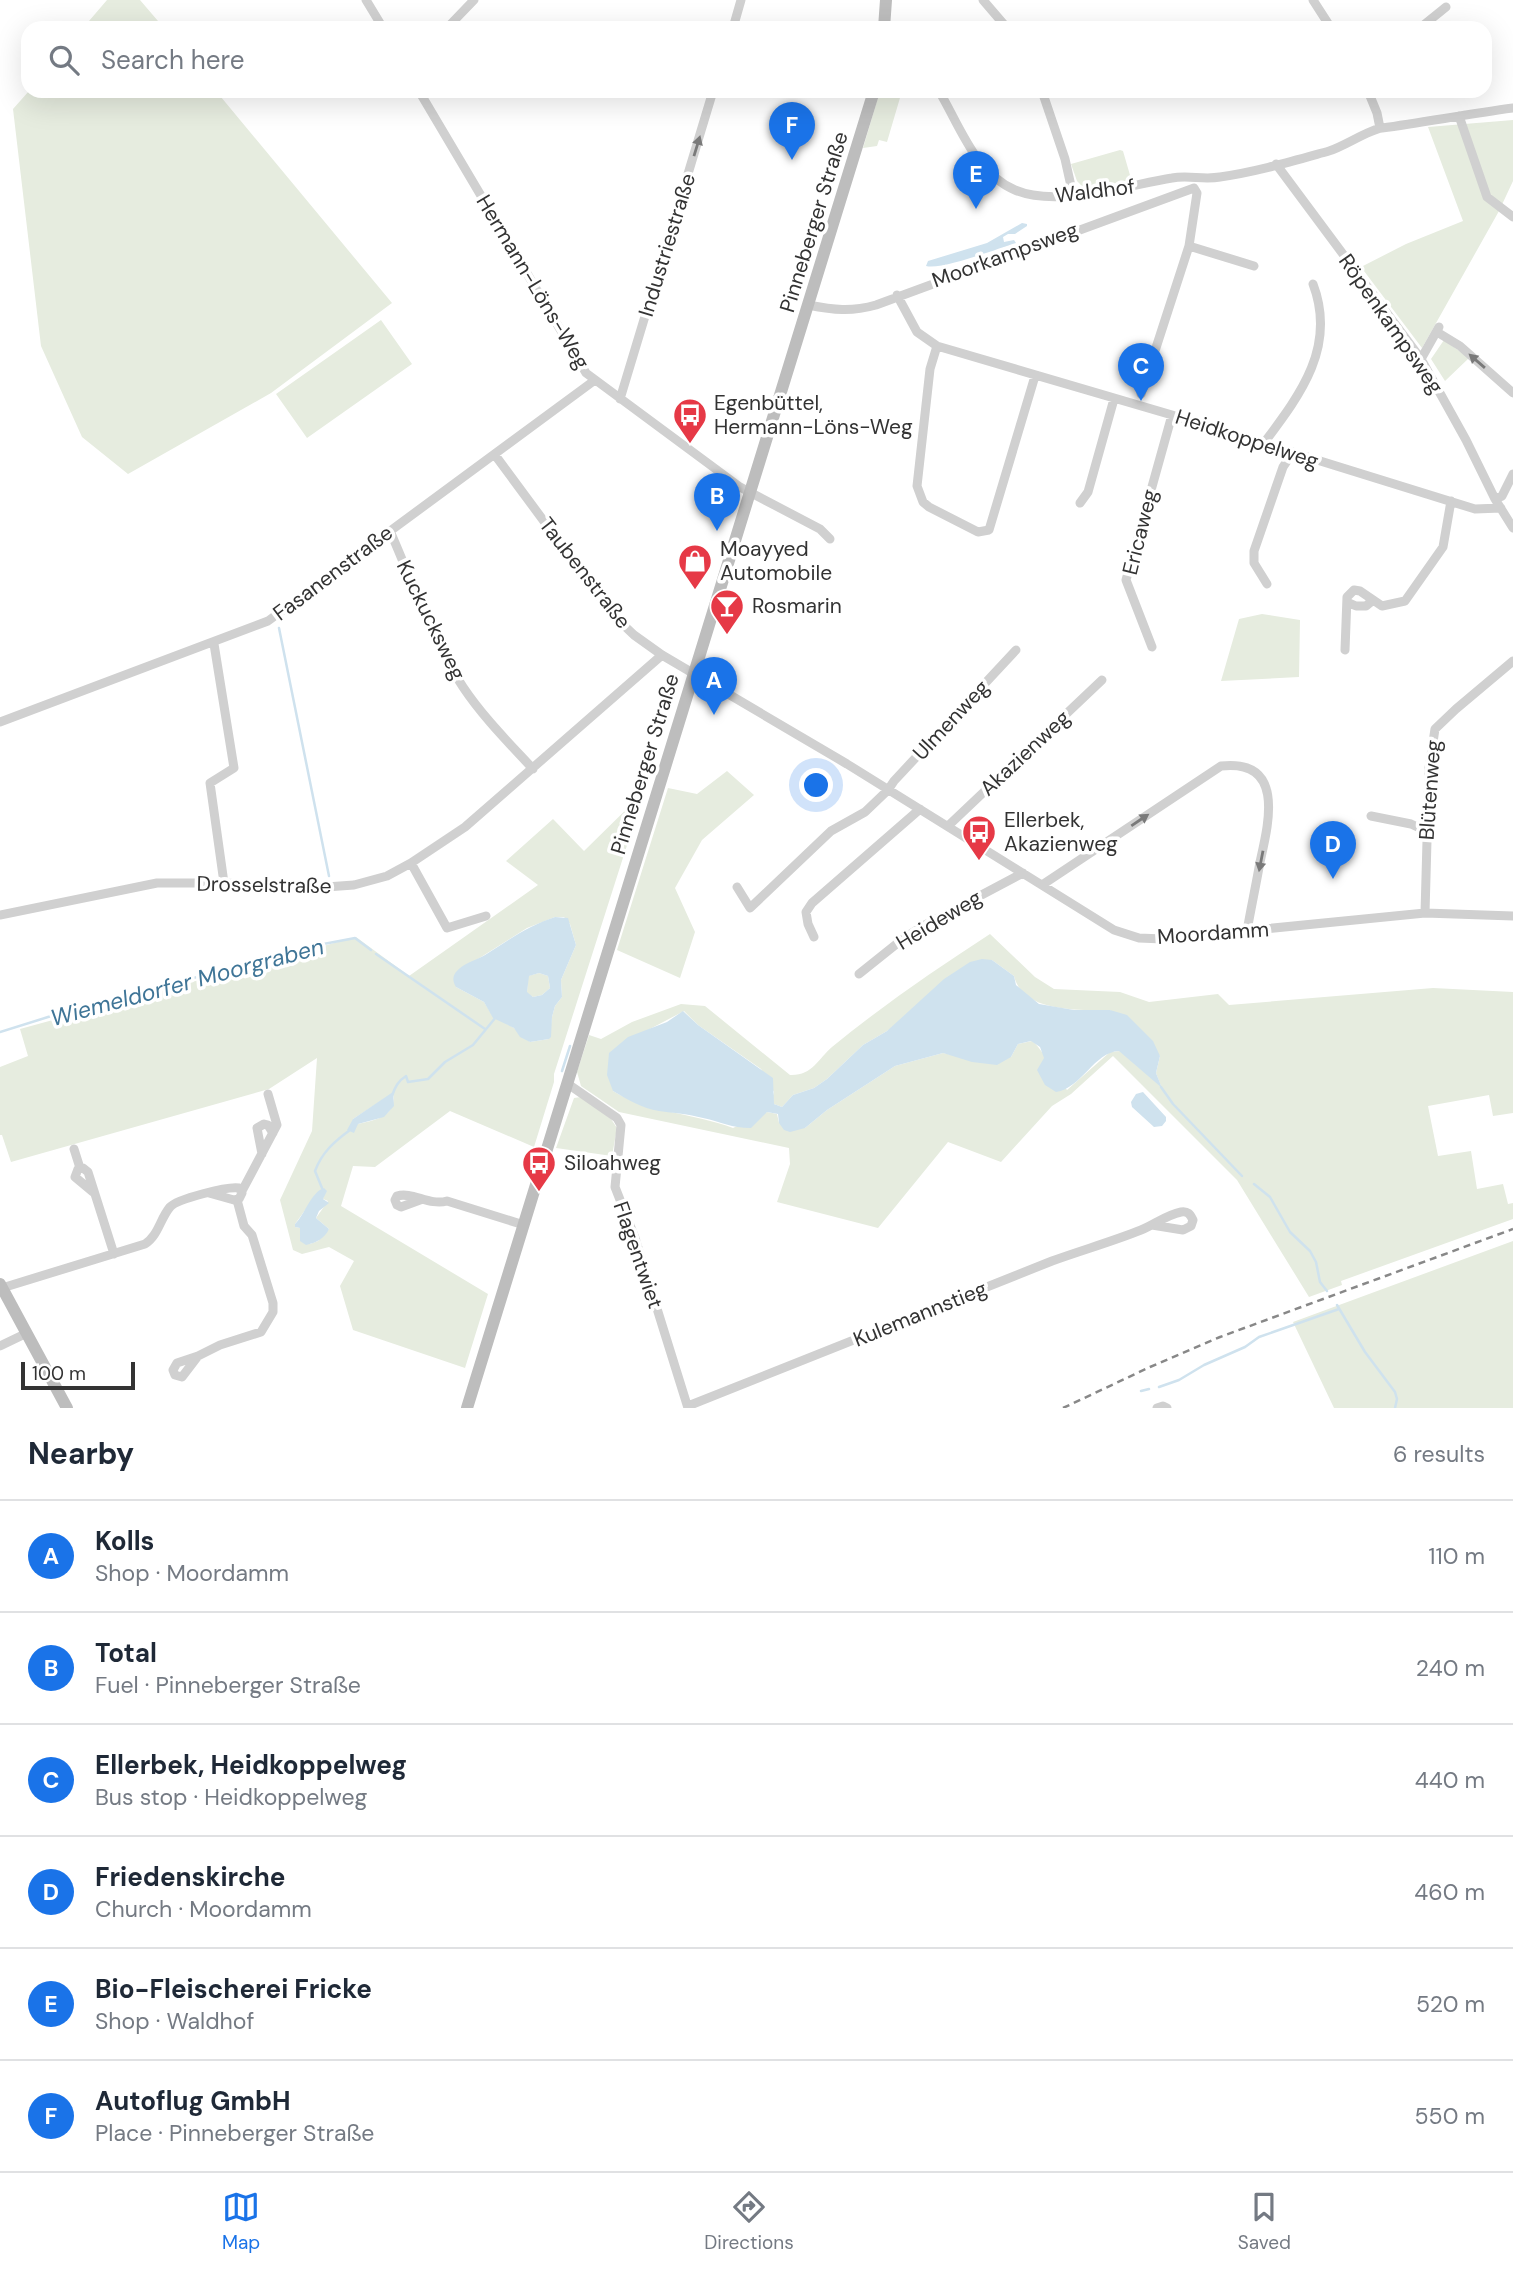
<!DOCTYPE html>
<html lang="en">
<head>
<meta charset="utf-8">
<style>
  body { margin:0; font-family:"DM Sans",sans-serif; background:#f2f2f3; color:#1f2937 }
  .scale { position:absolute; left:21px; bottom:18px; width:114px; box-sizing:border-box; padding-left:7px; border:4px solid #333; border-top:0; font-size:19px; line-height:24px; white-space:nowrap; color:#333; -webkit-text-stroke:5px #fff; paint-order:stroke }
  .you { position:absolute; left:817px; top:786px; width:24px; height:24px; margin:-18px; border:5px solid #fff; border-radius:50%; background:#1a73e8; box-shadow:0 0 0 10px #1a73e833 }
  .badge { display:grid; place-items:center; width:46px; height:46px; border-radius:50%; background:#1a73e8; color:#fff; font-size:23px; font-weight:700 }
  .pin { position:absolute; translate:-50% -58px; filter:drop-shadow(0 2px 4px #0008) }
  .pin::after { content:''; position:absolute; top:37px; width:24px; height:21px; background:inherit; clip-path:polygon(0 0,100% 0,50% 100%) }
  .list { margin:0; padding:0; list-style:none }
  h2 { display:flex; justify-content:space-between; align-items:center; height:91px; margin:0; padding:0 28px; font-size:30px }
  h2 small { font-size:23px; font-weight:400; color:#747a83 }
  .list li { display:grid; grid-template-columns:46px 1fr auto; gap:21px; align-items:center; box-sizing:border-box; height:112px; padding:0 28px; border-top:2px solid #e0e1e3 }
  .list b { display:block; font-size:26px; white-space:nowrap }
  .list p { margin:0; font-size:23px; white-space:nowrap; color:#747a83 }
  .list em { font-size:23px; font-style:normal; color:#747a83 }
  .icon { flex:none; width:38px; height:38px; fill:none; stroke:currentColor; stroke-width:2; stroke-linecap:round; stroke-linejoin:round }
  .map { position:relative; flex:none; width:1513px; height:1408px; overflow:hidden }
  .search { position:absolute; background:#fff; box-shadow:0 7px 28px #0002; left:21px; right:21px; top:21px; height:77px; display:flex; align-items:center; gap:18px; box-sizing:border-box; padding:0 24px; border-radius:21px; color:#747a83; font-size:26px }
  .sheet { height:763px; background:#fff }
  nav { display:flex; justify-content:space-around; align-items:center; box-sizing:border-box; height:98px; border-top:2px solid #e0e1e3; background:#fff; font-size:19px; color:#747a83 }
  nav a { display:grid; justify-items:center; gap:4px }
  nav .on { color:#1a73e8 }
  .map>svg:first-child { display:block }
  .green { fill:#e6ecdf; fill-rule:evenodd }
  .water { fill:#cfe2ee; fill-rule:evenodd }
  .lines { fill:none; stroke-linecap:round; stroke-linejoin:round }
  .stream { stroke:#cfe2ee; stroke-width:2.5 }
  .street { stroke:#d0d0d0; stroke-width:9 }
  .secondary { stroke:#bdbdbd; stroke-width:12 }
  .rail { stroke:#888; stroke-width:2.5; stroke-dasharray:7 5; stroke-linecap:butt }
  .oneway { fill:#7a7a7a }
  .labels { text-anchor:middle; dominant-baseline:central; stroke-width:7; stroke-linejoin:round; paint-order:stroke }
  .street-label { font-size:21px; fill:#333; stroke:#fff }
  .poi-label { font-size:21px; fill:#333; stroke:#fff; text-anchor:start }
  .water-label { font-size:23px; font-style:italic; fill:#3f7597; stroke:#fff }
</style>
</head>
<body>
<div class="map">
<svg width="1513" height="1408" viewBox="0 0 1513 1408">
  <rect width="100%" height="100%" fill="#fff"/>
  <!-- green -->
  <path class="green" d="M107,0H140L164,28H83Z
    M29,91H216L392,303L271,393L128,474L82,437L41,346L13,109Z
    M880,91H902L887,142L879,140L877,146L863,148Z
    M1513,120V181L1499,211L1422,348L1361,267L1406,244L1463,221L1428,127Z
    M1120,150L1123,151L1132,182L1083,187L1077,181L1071,164Z
    M381,320L412,364L307,438L276,394Z
    M1444,340L1469,358L1445,381L1431,359Z
    M1262,614L1300,620L1299,677L1221,681L1239,619Z
    M727,771L754,795L702,840L675,888L695,932L680,978L617,950L668,788L697,794Z
    M644,792L554,1074V1082L534,1147L450,1111L375,1167L353,1166L341,1206L488,1294L465,1368L353,1330L340,1286L354,1261L329,1247L302,1254L293,1250L280,1200L312,1131L317,1058L269,1089L11,1162L2,1135H0V1067L28,1056L20,1029L356,937L409,976L538,885L506,861L553,819L584,851ZM555,917H564L570,924L576,945L561,980L562,997L555,1006L552,1017L549,1039L530,1042L514,1028L492,1015L484,1002L456,987L470,964L527,928ZM393,1093C397,1116 377,1120 358,1124L353,1119ZM324,1194L323,1199L328,1201L316,1218L329,1229L318,1241L310,1244L300,1228L295,1227V1224L316,1195Z
    M990,934L1035,977L1054,989L1120,992L1149,1002L1218,994L1229,1005L1433,988L1513,992V1113L1493,1116L1489,1095L1428,1106L1438,1156L1471,1151L1477,1189L1503,1184L1508,1204L1513,1203V1219L1341,1281L1342,1285L1309,1297L1237,1180L1113,1056L1071,1094L1052,1106L1001,1162L948,1142L878,1228L777,1202L790,1164L789,1148L619,1112L581,1086L577,1072L589,1035L601,1039L632,1022L681,1004L705,1006L790,1075C812,1076 818,1059 832,1047C882,1006 936,969 990,934ZM992,960L1014,976C1023,1013 1080,1010 1110,1010L1160,1056L1156,1073L1161,1086L1120,1051L1110,1052L1067,1090C1058,1078 1042,1048 1032,1041L1018,1044L1011,1057L957,1056L943,1053L895,1066L827,1110L805,1128L779,1123L777,1114L767,1112L733,1128C693,1113 650,1113 613,1091L648,1030L684,1011L698,1025L761,1069L774,1092L772,1099L774,1104L782,1107L793,1095L814,1088L827,1079L863,1045L887,1031Z
    M539,973L548,976L550,988L542,995L533,997L527,993L528,976Z
    M581,1097L611,1119L617,1128L612,1156L556,1148L574,1098Z
    M1513,1241V1408H1334L1293,1322Z"/>
  <!-- water -->
  <path class="water" d="M1022,223L1027,224V226L1015,234H1008L1003,237L1004,242L1014,240L1016,243C996,249 943,270 926,266L928,261L987,243Z
    M555,917L568,918L576,945L561,980L562,997L555,1006L552,1017L551,1037L549,1039L530,1042L520,1037L514,1028L493,1018L484,1002L456,987C453,982 452,977 456,972C463,963 477,960 485,955C508,940 530,925 555,917ZM539,973L548,976L550,988L542,995L533,997L527,992L529,976Z
    M982,959L992,960L1014,976L1016,985L1039,1004L1074,1010H1110L1127,1015L1153,1041L1160,1056L1156,1073L1162,1088L1119,1051C1094,1052 1082,1088 1056,1092L1045,1085L1037,1070L1044,1058L1040,1047L1031,1041L1018,1044L1011,1057L997,1065L972,1062L943,1053L895,1066L827,1110L805,1128L790,1132L784,1130L779,1123L778,1114L767,1112L751,1128C731,1128 722,1122 703,1118C688,1114 674,1113 659,1111C642,1108 628,1100 613,1091L607,1075L609,1053L628,1037L667,1022L683,1011L698,1025L773,1078L774,1104L782,1107L793,1095L814,1088L827,1079L863,1045L887,1031L944,979L970,962Z
    M393,1092L394,1106L384,1117L358,1124L354,1133L347,1130L353,1119Z
    M1143,1092L1166,1117V1121L1162,1126L1154,1127L1132,1107L1131,1102L1136,1094Z
    M324,1188L327,1191L323,1199L329,1203L319,1211L316,1218L329,1229C325,1238 316,1243 306,1245L300,1241V1228L295,1227V1224C304,1216 311,1192 324,1188Z"/>
  <g class="lines">
    <!-- stream -->
    <path class="stream" d="M279,628L329,876
      M376,954L485,1029
      M0,1032L48,1017L313,946L355,938L371,950
      M562,1071L570,1046
      M1161,1087L1173,1104L1242,1176
      M392,1096C395,1087 398,1081 406,1076L408,1082L428,1079L445,1062L473,1045L496,1017
      M1254,1184L1270,1197L1290,1232L1310,1251L1316,1262L1320,1282L1327,1291
      M322,1188L315,1171C322,1152 335,1141 350,1130
      M1337,1305L1365,1352L1395,1392L1397,1399L1395,1408
      M1159,1387L1179,1380L1204,1365L1245,1347L1259,1337L1339,1309
      M1141,1391L1149,1389"/>
    <!-- street -->
    <path class="street" d="M366,0L383,28
      M983,0L1007,28
      M1313,0L1331,28
      M447,28L474,0
      M733,28L741,0
      M1420,28L1446,7
      M419,91L586,373L740,487L820,529L830,539
      M939,91C960,126 975,173 1015,190C1057,208 1128,185 1172,178C1188,175 1204,180 1220,177C1256,172 1293,161 1329,151C1343,147 1370,129 1382,128C1425,122 1469,114 1513,108
      M1042,91L1065,159L1073,195
      M1368,91L1377,113L1380,128
      M1459,116L1487,197L1513,217
      M1276,164L1421,359L1466,440L1495,499L1513,528
      M1189,246L1254,266
      M897,295L917,332L937,346L1172,415L1475,509L1501,508
      M808,305C834,310 851,312 876,305L1194,188L1197,193L1189,246L1141,394
      M1437,332L1460,346L1513,393
      M937,346L930,369L917,486L923,502L929,507L978,532L989,530L1035,376
      M1421,359L1439,327
      M620,399L713,91
      M1264,443C1300,395 1337,347 1313,284
      M495,455L614,616L634,635L662,655L847,764L1114,930L1139,938L1163,939L1425,913L1513,916
      M1495,499L1502,496L1513,474
      M1080,503L1088,492L1114,399
      M390,531C412,581 433,642 463,687C483,717 509,743 533,769
      M1267,584L1254,563V551L1283,467L1293,452
      M1347,602L1356,606H1366L1372,601
      M214,644L234,768L210,783L224,883
      M1152,647L1126,580L1172,415
      M1345,650L1347,597L1354,590L1360,591L1382,606L1405,601L1443,547L1451,501
      M0,722L268,621L595,380
      M1371,816L1411,824L1426,831
      M948,826L1102,680
      M411,863L447,928L486,916
      M1042,885L1221,766C1285,759 1269,822 1260,862C1256,885 1251,908 1247,931
      M737,887L750,908L831,831L865,812L888,790L894,781L1016,650
      M1425,913L1429,768L1435,729L1456,709L1513,661
      M0,915L157,883H224L312,888L354,885L387,876L411,863L465,827L662,655
      M814,937L808,924L806,912L812,903L920,809
      M859,974L904,938L923,926L1023,873
      M568,1084L617,1118L621,1125L615,1187L635,1238L688,1408
      M74,1149L80,1168
      M262,1154L257,1128L264,1124L268,1125L273,1133
      M242,1191L277,1125L268,1094
      M93,1192L75,1177L78,1169L83,1168L88,1172L114,1254
      M420,1200L401,1207L397,1205L395,1200L397,1196C412,1191 429,1206 447,1201L524,1225
      M2,1288L145,1244C158,1236 160,1219 170,1207C177,1199 228,1186 239,1188L242,1193L239,1199L234,1200L209,1193
      M0,1346L27,1333
      M198,1356L177,1363L173,1370L175,1375L182,1377L198,1356L220,1345L261,1332L273,1312V1303L252,1235L244,1226L237,1200
      M688,1406L1052,1261C1082,1250 1111,1242 1141,1230C1154,1225 1166,1215 1181,1212C1188,1211 1190,1214 1193,1220L1191,1226L1183,1230L1152,1225
      M1157,1408L1163,1406L1167,1408"/>
    <!-- secondary -->
    <path class="secondary" d="M884,28L886,0
      M0,1284L67,1408
      M467,1408L874,91"/>
    <!-- rail -->
    <path class="rail" d="M1063,1408L1150,1367L1220,1337L1513,1229"/>
  </g>
  <!-- one-way arrows -->
  <defs><path id="oneway-solid" d="M-6-.8H1V-3.2L6.5 0L1 3.2V.8H-6Z" transform="scale(1.75)"/></defs>
  <g class="oneway">
    <use href="#oneway-solid" transform="translate(697 146) rotate(-73)"/>
    <use href="#oneway-solid" transform="translate(1477 361) rotate(-139)"/>
    <use href="#oneway-solid" transform="translate(1140 820) rotate(-34)"/>
    <use href="#oneway-solid" transform="translate(1261 861) rotate(101)"/>
  </g>
  <!-- icons -->
  <defs>
    <g id="bus-pin" transform="scale(1.75)"><path d="M0 17L-7.5 6A9.5 9.5 0 1 1 7.5 6Z" fill="#e63946" stroke="#fff"/><path d="M-5-6H5V4H4V6H2V4H-2V6H-4V4H-5ZM-3.5-4V0h7V-4ZM-3.5 1.2v1.5H-2V1.2ZM2 1.2v1.5H3.5V1.2Z" fill="#fff"/></g>
    <g id="shop-pin" transform="scale(1.75)"><path d="M0 17L-7.5 6A9.5 9.5 0 1 1 7.5 6Z" fill="#e63946" stroke="#fff"/><path d="M-5-2.5h2.3a2.7 3.5 0 0 1 5.4 0H5L5.5 6h-11ZM-1.5-2.5h3a1.5 2.3 0 0 0-3 0Z" fill="#fff"/></g>
    <g id="bar-pin" transform="scale(1.75)"><path d="M0 17L-7.5 6A9.5 9.5 0 1 1 7.5 6Z" fill="#e63946" stroke="#fff"/><path d="M-6-5H6L.8 .8V4.5H3.5V6h-7V4.5H-.8V.8Z" fill="#fff"/></g>
  </defs>
  <g fill-rule="evenodd">
    <use href="#bus-pin" x="690" y="415"/>
    <use href="#shop-pin" x="695" y="561"/>
    <use href="#bar-pin" x="727" y="606"/>
    <use href="#bus-pin" x="979" y="832"/>
    <use href="#bus-pin" x="539" y="1163"/>
  </g>
  <g class="labels">
    <!-- street labels -->
    <g class="street-label">
      <text transform="translate(1095 191) rotate(-7)">Waldhof</text>
      <text transform="translate(814 222) rotate(-73)">Pinneberger Straße</text>
      <text transform="translate(667 245) rotate(-73)">Industriestraße</text>
      <text transform="translate(1005 255) rotate(-20)">Moorkampsweg</text>
      <text transform="translate(533 282) rotate(59)">Hermann-Löns-Weg</text>
      <text transform="translate(1391 324) rotate(55)">Röpenkampsweg</text>
      <text transform="translate(1247 439) rotate(18)">Heidkoppelweg</text>
      <text transform="translate(1140 532) rotate(-76)">Ericaweg</text>
      <text transform="translate(333 573) rotate(-37)">Fasanenstraße</text>
      <text transform="translate(585 573) rotate(52)">Taubenstraße</text>
      <text transform="translate(431 620) rotate(64)">Kuckucksweg</text>
      <text transform="translate(951 720) rotate(-47)">Ulmenweg</text>
      <text transform="translate(1025 753) rotate(-43)">Akazienweg</text>
      <text transform="translate(645 764) rotate(-73)">Pinneberger Straße</text>
      <text transform="translate(1430 790) rotate(-86)">Blütenweg</text>
      <text transform="translate(264 885) rotate(1)">Drosselstraße</text>
      <text transform="translate(939 920) rotate(-31)">Heideweg</text>
      <text transform="translate(1213 933) rotate(-4)">Moordamm</text>
      <text transform="translate(638 1255) rotate(71)">Flagentwiet</text>
      <text transform="translate(920 1314) rotate(-22)">Kulemannstieg</text>
    </g>
    <!-- poi labels -->
    <g class="poi-label">
      <text x="714" y="403">Egenbüttel,<tspan x="714" dy="24">Hermann-Löns-Weg</tspan></text>
      <text x="720" y="549">Moayyed<tspan x="720" dy="24">Automobile</tspan></text>
      <text x="752" y="606">Rosmarin</text>
      <text x="1004" y="820">Ellerbek,<tspan x="1004" dy="24">Akazienweg</tspan></text>
      <text x="564" y="1163">Siloahweg</text>
    </g>
    <!-- water labels -->
    <g class="water-label">
      <text transform="translate(187 982) rotate(-15)">Wiemeldorfer Moorgraben</text>
    </g>
  </g>
</svg>
<div class="scale">100 m</div>
<div class="you"></div>
<div class="pin badge" style="left:714px;top:715px">A</div>
<div class="pin badge" style="left:717px;top:531px">B</div>
<div class="pin badge" style="left:1141px;top:401px">C</div>
<div class="pin badge" style="left:1333px;top:879px">D</div>
<div class="pin badge" style="left:976px;top:209px">E</div>
<div class="pin badge" style="left:792px;top:160px">F</div>
<div class="search"><svg class="icon" aria-label="search" viewBox="0 0 24 24"><circle cx="10" cy="10" r="6"/><path d="M15 15l6 6"/></svg>Search here</div>
</div>
<section class="sheet">
<h2>Nearby<small>6 results</small></h2>
<ul class="list">
<li><span class="badge">A</span><div><b>Kolls</b><p>Shop · Moordamm</p></div><em>110 m</em></li>
<li><span class="badge">B</span><div><b>Total</b><p>Fuel · Pinneberger Straße</p></div><em>240 m</em></li>
<li><span class="badge">C</span><div><b>Ellerbek, Heidkoppelweg</b><p>Bus stop · Heidkoppelweg</p></div><em>440 m</em></li>
<li><span class="badge">D</span><div><b>Friedenskirche</b><p>Church · Moordamm</p></div><em>460 m</em></li>
<li><span class="badge">E</span><div><b>Bio-Fleischerei Fricke</b><p>Shop · Waldhof</p></div><em>520 m</em></li>
<li><span class="badge">F</span><div><b>Autoflug GmbH</b><p>Place · Pinneberger Straße</p></div><em>550 m</em></li>
</ul>
</section>
<nav>
<a class="on"><svg class="icon" aria-label="map" viewBox="0 0 24 24"><path d="M3 6l6-2 6 2 6-2v14l-6 2-6-2-6 2zM9 4v14M15 6v14"/></svg>Map</a>
<a><svg class="icon" aria-label="directions" viewBox="0 0 24 24"><path d="M12 3l9 9-9 9-9-9zM9 14v-3h6M13 9l2 2-2 2"/></svg>Directions</a>
<a><svg class="icon" aria-label="saved" viewBox="0 0 24 24"><path d="M7 4h10v16l-5-4-5 4z"/></svg>Saved</a>
</nav>
</body>
</html>
